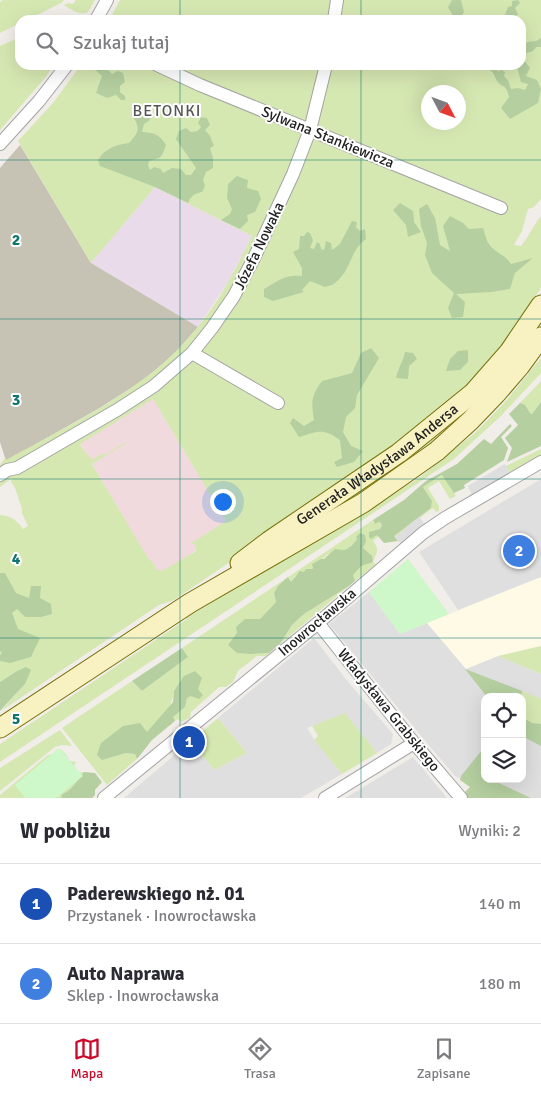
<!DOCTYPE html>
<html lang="pl">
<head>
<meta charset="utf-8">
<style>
  body { margin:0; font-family:Signika,sans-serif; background:#f7f7f7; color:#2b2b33 }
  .controls { position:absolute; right:15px; bottom:15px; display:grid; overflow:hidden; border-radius:10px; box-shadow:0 5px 20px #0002 }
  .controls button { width:45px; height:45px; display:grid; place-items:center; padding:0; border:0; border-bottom:1px solid #e1e1e2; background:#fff; color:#2b2b33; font:25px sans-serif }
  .compass { position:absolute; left:421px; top:85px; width:45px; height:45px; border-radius:50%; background:#fff; box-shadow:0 5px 20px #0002; rotate:131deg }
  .you { position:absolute; left:222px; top:501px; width:18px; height:18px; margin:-12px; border:4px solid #fff; border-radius:50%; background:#1a73e8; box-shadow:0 0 0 8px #1a73e833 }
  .badge { display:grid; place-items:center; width:32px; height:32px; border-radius:50%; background:#cb092a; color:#fff; font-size:16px; font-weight:700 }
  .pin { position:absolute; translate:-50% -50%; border:2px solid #fff; box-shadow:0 1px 5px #0006 }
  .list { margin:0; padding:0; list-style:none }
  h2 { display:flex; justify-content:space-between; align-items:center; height:65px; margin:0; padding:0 20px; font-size:21px }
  h2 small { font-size:16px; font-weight:400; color:#7c7c81 }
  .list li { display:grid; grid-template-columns:32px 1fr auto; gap:15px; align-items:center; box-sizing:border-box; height:80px; padding:0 20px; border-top:1px solid #e1e1e2 }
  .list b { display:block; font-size:19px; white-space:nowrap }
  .list p { margin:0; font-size:16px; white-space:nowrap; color:#7c7c81 }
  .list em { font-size:16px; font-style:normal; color:#7c7c81 }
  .icon { flex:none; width:28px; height:28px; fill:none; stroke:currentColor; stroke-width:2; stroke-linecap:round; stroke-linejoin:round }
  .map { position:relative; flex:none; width:541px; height:798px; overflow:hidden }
  .search { position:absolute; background:#fff; box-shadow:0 5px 20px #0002; left:15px; right:15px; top:15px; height:55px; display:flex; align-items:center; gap:12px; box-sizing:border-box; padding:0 18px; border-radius:15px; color:#7c7c81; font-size:19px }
  .sheet { height:225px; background:#fff }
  nav { display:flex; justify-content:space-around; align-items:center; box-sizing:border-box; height:70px; border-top:1px solid #e1e1e2; background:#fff; font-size:14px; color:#7c7c81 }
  nav a { display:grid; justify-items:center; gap:2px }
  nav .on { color:#cb092a }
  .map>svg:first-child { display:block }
  .residential { fill:#e0dfdf; fill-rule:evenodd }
  .commercial { fill:#f1dadd }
  .industrial { fill:#eadbea }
  .education { fill:#fefae5 }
  .construction { fill:#c6c3b4 }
  .grass { fill:#d6e8b2; fill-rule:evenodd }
  .forest { fill:#b5cfa0 }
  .park { fill:#cef8c9 }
  .parking { fill:#dedede }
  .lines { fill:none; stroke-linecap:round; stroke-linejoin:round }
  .minor-casing { stroke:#a3a3a3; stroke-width:14 }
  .secondary-casing { stroke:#77710a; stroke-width:21 }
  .minor { stroke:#fff; stroke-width:12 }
  .secondary { stroke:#f8f1c1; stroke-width:19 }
  .grid { fill:none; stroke:#0f766e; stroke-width:1; stroke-opacity:0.55 }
  .labels { text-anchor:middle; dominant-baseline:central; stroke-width:4; stroke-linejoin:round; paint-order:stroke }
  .street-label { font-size:15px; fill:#222; stroke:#fff }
  .neighbourhood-label { font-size:16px; letter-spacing:1px; fill:#555; stroke:#fff }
  .grid-label { font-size:16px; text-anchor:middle; font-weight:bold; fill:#0f766e; stroke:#fff; stroke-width:4; stroke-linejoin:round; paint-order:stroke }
</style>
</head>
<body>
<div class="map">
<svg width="541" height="798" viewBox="0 0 541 798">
  <rect width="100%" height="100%" fill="#f1ede9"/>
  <!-- residential -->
  <path class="residential" d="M541,479V577L458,610L419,552Z
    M369,592L400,634L427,623L466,668L498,656L541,674V798H495L496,796L455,776L427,743L329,624ZM485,697H522V779H485Z
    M314,638L349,683L393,734L391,744L377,753L345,714L307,728L314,739L342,774L301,798H124L191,741L214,770L247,753L218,718Z
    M413,757L447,798H345L357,791Z"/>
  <!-- commercial -->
  <path class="commercial" d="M153,399L230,527L158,576L80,443Z"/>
  <!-- industrial -->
  <path class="industrial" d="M155,187L252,236L228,282L198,327L91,263Z"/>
  <!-- education -->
  <path class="education" d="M541,577V646L498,656L466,669L427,623Z"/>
  <!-- construction -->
  <path class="construction" d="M20,145L91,263L198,327L176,352L147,378L98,409L6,461L0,442V168Z"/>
  <!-- grass -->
  <path class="grass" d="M3,0H64L61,3L27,20H20V23L0,33V2Z
    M75,0H95L88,12C79,16 72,10 64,5L68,3L72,4L75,2Z
    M120,0H541V199L534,207L528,209L522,231L514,245L521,246C529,236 533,226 541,216V288L501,347L467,387L386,456L174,600L159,605L1,711L25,684L17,671L0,682V515C11,516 17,520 23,529L28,526L22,513V509L15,488L11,482L12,478L0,487V465L5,458L6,460C73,423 148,389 197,328C220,301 236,267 252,236L155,187L91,263L18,141L53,103L81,65H521V20H112L113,13ZM428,92H458V122H428ZM153,399L226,521L190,544H195L196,551L162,571L156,569L155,565L148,558L92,464L125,444V442L105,455L103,453L92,460L88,454L87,455L80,444Z
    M20,37V65H54L45,78L0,130V46Z
    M541,322V327L536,334L481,402L396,474L308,524L426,444L463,416L489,390L525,346Z
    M541,358V373L501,416L454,459L0,762V744L187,619L186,617L419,478L476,432L505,402Z
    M541,381V402L532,414C527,412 527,405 520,403Z
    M541,449V455L510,473L506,466Z
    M443,475L456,496L450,499L439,481L428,488L439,506V511L436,512L433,508L395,537L394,536L431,508L432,501L423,487Z
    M373,520V523L381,522L382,525L380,529L376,531L379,536L373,541C380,550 377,552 373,562L376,564L355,581L353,575C365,561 361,559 364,544L357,539L356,543L347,549L327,555L312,569L295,576L291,583L289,577L274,593L276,602L260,619H245L251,654L269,653L266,656H257L238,671L233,682L226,687H219L191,712L190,718L181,722L178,719L175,721L172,717L185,707L187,698L191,695H203L174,691C170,726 129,743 102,760L126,753L135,754L137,759L107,785L62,728L132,681L142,691L188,657L182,648Z
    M349,586L280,644L292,625L304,614Z
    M541,646V674L498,656Z
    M522,691L541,699V724L532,723L522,717V697H521Z
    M345,713L377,753L342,774L314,740L318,736L312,726Z
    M218,718L247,753L214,770L191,741Z
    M60,730L72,746L62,745L55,747L0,791V768Z
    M57,749L62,750L67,756L69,761L77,762L75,763L74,770L76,775L81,772H84C78,779 72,791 62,794L61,798H0V795L48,755L53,754Z"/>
  <!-- forest -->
  <path class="forest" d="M452,0H461L464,12L460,18L453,16L448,7Z
    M518,0L520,3L515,8L518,14L513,20L504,18L508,7L512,6V1Z
    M541,38V47H536L533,51L524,54V60L530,68L526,76L537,80L541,89L538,103L510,119L501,108L509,97C506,83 503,89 497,81C494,76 495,74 490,70L493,67L499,72L500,69L505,72L504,76L508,80L511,89L518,88L525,90L528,84L521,82L517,67L514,65H521V46L524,47L527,42L536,41Z
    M95,65H103L112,74L118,71L123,73L125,82L120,86V92L125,96V100H121L116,95L107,98L96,93L102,76L93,68Z
    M148,108L152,114L149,121L144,124L142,132C154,132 160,135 166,145C161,160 161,157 149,161L148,165L150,170L154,167L161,169L163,173L172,168L181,169L186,175H191L196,168L176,139L179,131L186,128L191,132L198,131L201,127L198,123L201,117L207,118L210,125L205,130L210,136L214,146L210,148L213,158V168L206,172L203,180L205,186L202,192C195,193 191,196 188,203L155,187L100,166L98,160C105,148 116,145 129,143C138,133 141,129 133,117L136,112Z
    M237,176L248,180L247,188L258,191L261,199L255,212L247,215L248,221L240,229L221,220L230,214L232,209L227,198L228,184Z
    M400,203L413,211L414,222L421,232L408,237L406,225L393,210Z
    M427,204L435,218L440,245L450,251L443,226L450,216L463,223L469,229L483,228C485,233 486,240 489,244C495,253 506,255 511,264L533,258L515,273L510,289L491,292L456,294L465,302L463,317L452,318L448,308L454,293L432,273L425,255L427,243L421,226L419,209Z
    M352,221L357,222L356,227L360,231L365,229L366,239C350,250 351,271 336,282C334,285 328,286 325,287L310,281L302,290L304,292L273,301L264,297V289C278,281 285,274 302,276V268L293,252L299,249L300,236H304L307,232L310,233L313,240L310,248L314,249L317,242L320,244L321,249L324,250L326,241L331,243L332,250L340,244Z
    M371,348L379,358L357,395L355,408L346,417L343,432L351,446L363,451L354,462L337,467L334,462L342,458L340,440C323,428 319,431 299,437L290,423L293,418L304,426L314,420C311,402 311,396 322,381L352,373L361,353Z
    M468,350V362L460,370L446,371L450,359L458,351Z
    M405,352L413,353L417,359L409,366L408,379L396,378C398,368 403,362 405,352Z
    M541,402V446L507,462L512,448L505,438L518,425L509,414L520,403L525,405L530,413L532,414Z
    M510,424L512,426L501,437L508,448L504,460L464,485L465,488L454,493L442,475L423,487L432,501L431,508L394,536L398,541L384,543L377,535L371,539L369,537V532L380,529L382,525L381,523L379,522L375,524L373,520L404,500L426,481L457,464L484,439L491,444Z
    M360,533L365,535L366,541L363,548L372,556L373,562L361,566L353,575L355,581L349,586L304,614L292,625L280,644L269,653L251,654L237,653L228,645L237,633L236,627L245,619H260L276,602L274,593L278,586L288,577L291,582L300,571L304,572L306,569H312L313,568L312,564L321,559H324L335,549C338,549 340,550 342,550C347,551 355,543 357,539L356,537Z
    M0,573H5L16,593L29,598L31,586H41L40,598L51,604L52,614L41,617H25L17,609L12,613L18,629L40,638L31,657L10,663L0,661V655L2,653L0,651Z
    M182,648L188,657L142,691L132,681Z
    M26,667L31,670L25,684L0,711V682L17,671Z
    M465,669L522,691L521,697H487Z
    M195,671L202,678L198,689L203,695L199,699L191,696L187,698L185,707L173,717L175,721L152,740L137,759L135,754L126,753L102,760L97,755L101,743L123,726L140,723L147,732L173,702L174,691L184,676Z
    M522,717L532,723L541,724V746L522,736Z
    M485,749V779H490L531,798H468L465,792L470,787L460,780L461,776L482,750Z
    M84,772L95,773L102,782L95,790V795L92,798H61L62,794C72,791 78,779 84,772Z"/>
  <!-- park -->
  <path class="park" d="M408,559L449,614L400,634L369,592Z
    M59,748L83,776L56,798H25L15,785Z"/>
  <!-- parking -->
  <path class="parking" d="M505,464L510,473L470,497L471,493L468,486Z
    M419,517L425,524L401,544L395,537Z"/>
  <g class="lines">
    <!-- minor casing -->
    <g class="minor-casing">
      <path id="minor" d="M96,20L107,0
        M334,20L337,0
        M157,65L200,85L501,208
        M0,144L39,101L67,65
        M192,353L278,403
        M0,475L7,470L17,468L117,410L154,386L192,353L212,328L234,296L254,258L293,174L310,130L326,65
        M318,623L414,743L461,798
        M104,798L318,623L423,533L445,518L541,462
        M325,798L414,743"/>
    </g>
    <!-- secondary casing -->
    <g class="secondary-casing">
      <g id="secondary">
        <path id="s1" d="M240,563L269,541L399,453L473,393L509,352L541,305"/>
        <path d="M0,728L190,603L363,503L437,451L470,421L496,394L520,366L541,337"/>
      </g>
    </g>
    <!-- minor -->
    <use href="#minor" class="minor"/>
    <!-- secondary -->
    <use href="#secondary" class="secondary"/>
  </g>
  <!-- grid -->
  <path class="grid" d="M180,0V20M361,0V20M180,65V798M361,65V798M0,160H541M0,319H541M0,479H541M0,638H541"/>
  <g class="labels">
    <!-- street labels -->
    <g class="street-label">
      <text transform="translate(328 137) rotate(22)">Sylwana Stankiewicza</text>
      <text transform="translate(259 246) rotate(-64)">Józefa Nowaka</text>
      <text stroke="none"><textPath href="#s1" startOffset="169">Generała Władysława Andersa</textPath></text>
      <text transform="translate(317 622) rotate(-40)">Inowrocławska</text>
      <text transform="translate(389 710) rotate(51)">Władysława Grabskiego</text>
    </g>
    <!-- neighbourhood labels -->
    <g class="neighbourhood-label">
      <text x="167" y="111">BETONKI</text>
    </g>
  </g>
  <g class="grid-label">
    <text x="16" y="245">2</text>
    <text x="16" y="405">3</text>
    <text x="16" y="564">4</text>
    <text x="16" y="724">5</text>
  </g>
</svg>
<div class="controls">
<button><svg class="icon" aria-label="locate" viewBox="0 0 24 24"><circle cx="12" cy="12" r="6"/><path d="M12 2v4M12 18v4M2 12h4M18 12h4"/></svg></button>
<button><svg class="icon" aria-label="layers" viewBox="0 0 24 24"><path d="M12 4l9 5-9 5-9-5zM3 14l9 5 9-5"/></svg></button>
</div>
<svg class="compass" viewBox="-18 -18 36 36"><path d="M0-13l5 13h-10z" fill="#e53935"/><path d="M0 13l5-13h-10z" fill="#7c7c81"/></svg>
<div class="you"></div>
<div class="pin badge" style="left:189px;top:742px;background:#1a4fb4">1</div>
<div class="pin badge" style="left:519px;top:551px;background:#3f7fe0">2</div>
<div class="search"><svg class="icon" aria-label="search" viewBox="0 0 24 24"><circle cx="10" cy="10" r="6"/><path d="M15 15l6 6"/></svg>Szukaj tutaj</div>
</div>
<section class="sheet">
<h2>W pobliżu<small>Wyniki: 2</small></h2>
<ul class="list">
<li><span class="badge" style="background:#1a4fb4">1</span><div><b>Paderewskiego nż. 01</b><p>Przystanek · Inowrocławska</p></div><em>140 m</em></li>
<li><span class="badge" style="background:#3f7fe0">2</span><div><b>Auto Naprawa</b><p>Sklep · Inowrocławska</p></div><em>180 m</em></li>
</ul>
</section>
<nav>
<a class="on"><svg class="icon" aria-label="map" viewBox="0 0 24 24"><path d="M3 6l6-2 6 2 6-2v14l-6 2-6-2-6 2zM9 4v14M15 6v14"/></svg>Mapa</a>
<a><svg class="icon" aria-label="directions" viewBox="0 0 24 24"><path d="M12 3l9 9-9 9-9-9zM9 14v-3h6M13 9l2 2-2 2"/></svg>Trasa</a>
<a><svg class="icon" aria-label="saved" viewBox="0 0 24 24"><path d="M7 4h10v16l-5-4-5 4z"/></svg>Zapisane</a>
</nav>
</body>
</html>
